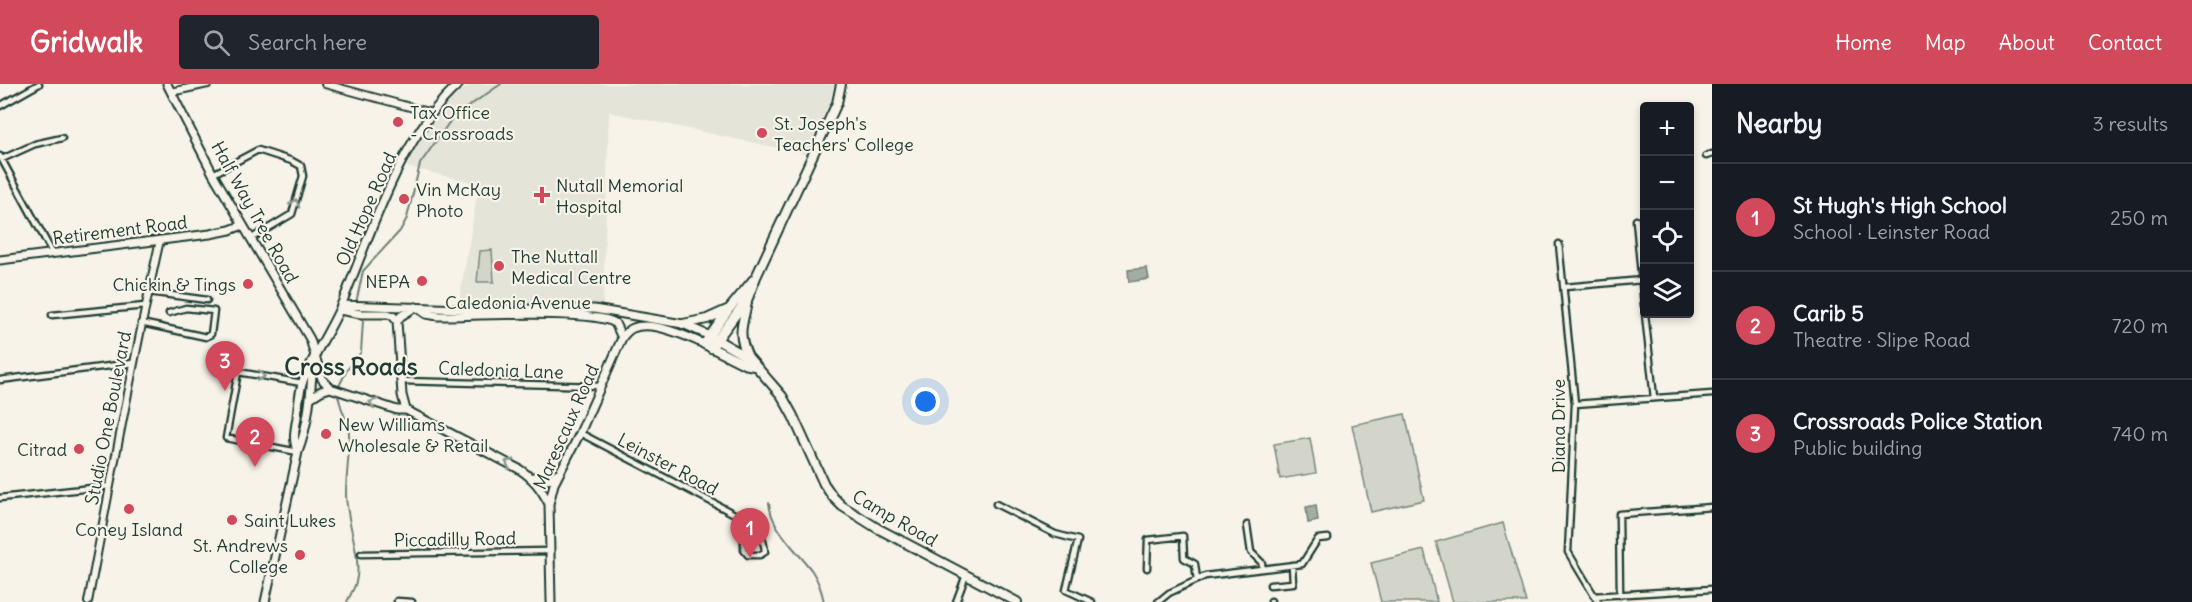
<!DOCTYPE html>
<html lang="en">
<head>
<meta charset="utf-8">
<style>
  body { margin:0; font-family:Delius,sans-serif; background:#20242c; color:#f1f3f6 }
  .controls { position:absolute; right:18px; top:18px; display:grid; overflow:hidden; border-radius:6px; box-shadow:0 3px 9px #0003 }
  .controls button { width:54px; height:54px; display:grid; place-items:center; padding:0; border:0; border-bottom:2px solid #363941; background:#171b24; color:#f1f3f6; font:30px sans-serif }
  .you { position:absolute; left:926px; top:318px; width:21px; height:21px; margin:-15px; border:4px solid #fff; border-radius:50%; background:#1a73e8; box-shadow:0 0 0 9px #1a73e833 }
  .badge { display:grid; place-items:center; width:39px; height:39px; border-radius:50%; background:#d1495b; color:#fff; font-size:20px; font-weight:700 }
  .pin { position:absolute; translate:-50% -50px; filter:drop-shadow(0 2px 3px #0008) }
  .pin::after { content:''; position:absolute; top:32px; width:21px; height:18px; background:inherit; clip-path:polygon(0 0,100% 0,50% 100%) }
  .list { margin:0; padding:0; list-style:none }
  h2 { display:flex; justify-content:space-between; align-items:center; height:78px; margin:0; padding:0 24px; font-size:26px }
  h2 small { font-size:20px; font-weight:400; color:#9ea1a6 }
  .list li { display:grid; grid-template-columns:39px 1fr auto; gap:18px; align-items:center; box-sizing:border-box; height:108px; padding:0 24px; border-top:2px solid #363941 }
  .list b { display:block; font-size:22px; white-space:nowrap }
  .list p { margin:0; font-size:20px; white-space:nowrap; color:#9ea1a6 }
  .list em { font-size:20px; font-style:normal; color:#9ea1a6 }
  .icon { flex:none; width:33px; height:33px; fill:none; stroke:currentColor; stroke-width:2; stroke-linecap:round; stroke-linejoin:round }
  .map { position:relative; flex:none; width:1712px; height:518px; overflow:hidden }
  header { display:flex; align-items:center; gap:36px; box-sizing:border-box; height:84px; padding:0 30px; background:#d1495b; color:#fff }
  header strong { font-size:28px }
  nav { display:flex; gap:33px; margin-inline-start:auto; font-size:21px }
  .search { width:420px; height:54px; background:#20242c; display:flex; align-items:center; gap:15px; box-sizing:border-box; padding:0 21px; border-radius:6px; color:#9ea1a6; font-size:22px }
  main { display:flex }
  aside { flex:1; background:#171b24 }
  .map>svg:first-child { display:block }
  .built { fill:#e5e4d9 }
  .green { fill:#d3d5ca; stroke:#79897f; stroke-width:1.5 }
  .water { fill:#a4ada3; stroke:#6f8077; stroke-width:1.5 }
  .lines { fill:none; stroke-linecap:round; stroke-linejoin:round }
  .stream { stroke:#6f8077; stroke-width:2 }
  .minor-casing { stroke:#1f3d34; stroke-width:9 }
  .tertiary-casing { stroke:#1f3d34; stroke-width:10 }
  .secondary-casing { stroke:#1f3d34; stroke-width:11 }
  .primary-casing { stroke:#1f3d34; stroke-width:12 }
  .minor { stroke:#f7f3e8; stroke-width:4.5 }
  .tertiary { stroke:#f7f3e8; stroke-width:6 }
  .secondary { stroke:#f7f3e8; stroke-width:7 }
  .primary { stroke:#f7f3e8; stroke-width:8 }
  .oneway { stroke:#8b988e }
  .poi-dot { fill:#d1495b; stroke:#f7f3e8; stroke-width:2 }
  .labels { text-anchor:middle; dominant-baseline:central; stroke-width:4.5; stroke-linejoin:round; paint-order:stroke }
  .poi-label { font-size:18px; fill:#1f3d34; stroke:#f7f3e8; text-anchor:start }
  .street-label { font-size:18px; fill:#1f3d34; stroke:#f7f3e8 }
  .district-label { font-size:24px; font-weight:bold; fill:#1f3d34; stroke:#f7f3e8 }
</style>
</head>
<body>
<header>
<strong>Gridwalk</strong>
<div class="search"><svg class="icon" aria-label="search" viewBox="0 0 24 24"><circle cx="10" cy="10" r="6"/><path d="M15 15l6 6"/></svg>Search here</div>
<nav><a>Home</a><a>Map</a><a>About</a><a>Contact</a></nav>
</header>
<main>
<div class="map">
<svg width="1712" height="518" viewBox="0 0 1712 518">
  <rect width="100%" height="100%" fill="#f7f3e8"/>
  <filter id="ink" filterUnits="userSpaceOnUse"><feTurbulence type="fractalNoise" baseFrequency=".0167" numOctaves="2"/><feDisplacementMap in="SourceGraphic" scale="12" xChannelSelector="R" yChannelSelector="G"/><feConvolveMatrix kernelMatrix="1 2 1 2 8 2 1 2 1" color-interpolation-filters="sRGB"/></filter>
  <g filter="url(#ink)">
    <!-- built -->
    <path class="built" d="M472,0H834L830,18L806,70L609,28L603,221L459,218L479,100L407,83L420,52L437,29L458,9Z"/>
    <!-- green -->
    <path class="green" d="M492,166L494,198H477L480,167Z
      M1405,330L1424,416L1371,428L1352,341Z
      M1310,354L1316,389L1280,395L1274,360Z
      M1503,439L1526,518H1453L1436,458Z
      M1424,466L1437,518H1381L1371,479Z"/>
    <!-- water -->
    <path class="water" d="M1147,184L1149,195L1129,198L1128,186Z
      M1316,421L1318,437L1308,439L1306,423Z"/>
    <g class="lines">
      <!-- stream -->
      <path class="stream" d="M356,219L363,187L400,147L407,134L420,80L453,33L501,0
        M338,304L347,286L361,268L363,237L361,233
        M338,309C339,324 348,335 349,349C350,369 346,390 346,410C346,438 364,477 355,501C353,507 349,513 347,518
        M769,419C771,445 797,466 812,487C818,496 822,508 824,518"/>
      <!-- minor casing -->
      <g class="minor-casing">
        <path id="minor" d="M0,22L39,0
          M0,72L53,170
          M1706,72L1712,70
          M2,75L35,60L62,54
          M213,90L258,66L292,77L301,82L303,92L292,130L252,154
          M1636,136L1644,222
          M1559,160L1575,320L1568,468L1598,518
          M1565,203L1642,196
          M149,208L207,216
          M1645,230L1654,314
          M52,231L145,222
          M141,239L206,253L211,250L214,227L186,224L169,229
          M0,296L133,279
          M401,297L601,302
          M1575,320L1712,310
          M580,349L744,435C757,444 764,452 765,468L760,471H748L744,466V435
          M298,368L226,354L238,288L302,299
          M0,414L110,402
          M996,420L1055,450L1078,456L1066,506L1092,518
          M361,470L550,467
          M1147,484L1148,456L1183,452L1184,474L1195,480L1197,496L1169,509L1158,518
          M1262,485L1302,480L1318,455L1328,454
          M1197,496L1205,492L1262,485V479L1251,468L1247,441
          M1270,501L1293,499L1292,481
          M1620,511L1619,430L1712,423
          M1594,512L1712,505
          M397,517L412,518
          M1271,517V518
          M956,518L966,491"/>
      </g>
      <!-- tertiary casing -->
      <g class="tertiary-casing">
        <path id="tertiary" d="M325,0L432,29
          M171,8L208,0
          M88,518C111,397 133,276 160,156"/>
      </g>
      <!-- secondary casing -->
      <g class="secondary-casing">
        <path id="secondary" d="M167,0L213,90L310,255L322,295L330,304L397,326H406
          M0,176L210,150L230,146L243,141
          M341,221L465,225H594L683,240L710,252
          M416,223L426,230L438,232C470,232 594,225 615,239L622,254
          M414,224L401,232L397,237L402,311L406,326L519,385C533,394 541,404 549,420
          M339,226L361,230H388L393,232L397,237
          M310,314L321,307L330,304
          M298,368C292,356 295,346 297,333C298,321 299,308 303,297C313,271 329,249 340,224C370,153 400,51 459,0
          M533,393L547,396L558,389
          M265,518L298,368C309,340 311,306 313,277
          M551,518L549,420L554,400L580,349L622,254C625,250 628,246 633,244C651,236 687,252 704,260"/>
      </g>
      <!-- primary casing -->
      <g class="primary-casing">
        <path id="primary" d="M753,196L730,224L704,260L744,280L754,282
          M747,219C742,242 737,250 748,273
          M683,240L707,235L727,226
          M710,252L749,274L782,312L793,332L824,400L833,413L842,422L877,444L1017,518
          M711,264L748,214L756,193L837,19L841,0"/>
      </g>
      <!-- minor -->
      <use href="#minor" class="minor"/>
      <!-- tertiary -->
      <use href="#tertiary" class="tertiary"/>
      <!-- secondary -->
      <use href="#secondary" class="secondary"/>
      <!-- primary -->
      <use href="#primary" class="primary"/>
    </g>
    <!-- one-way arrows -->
    <defs><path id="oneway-chevron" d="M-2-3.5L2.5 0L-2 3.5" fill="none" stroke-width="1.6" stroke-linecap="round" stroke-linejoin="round" transform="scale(1.5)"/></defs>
    <g class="oneway">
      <use href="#oneway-chevron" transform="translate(295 119) rotate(-73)"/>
      <use href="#oneway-chevron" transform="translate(261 292) rotate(10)"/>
      <use href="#oneway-chevron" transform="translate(373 319) rotate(-161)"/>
      <use href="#oneway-chevron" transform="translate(509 379) rotate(-152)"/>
    </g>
  </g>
  <!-- markers -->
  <g class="poi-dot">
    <circle cx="398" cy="38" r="6"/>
    <circle cx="762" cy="49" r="6"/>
    <path d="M539 102h6v6h6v6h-6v6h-6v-6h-6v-6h6z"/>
    <circle cx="404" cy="115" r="6"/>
    <circle cx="499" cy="182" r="6"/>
    <circle cx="422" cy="197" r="6"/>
    <circle cx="248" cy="200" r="6"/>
    <circle cx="326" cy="350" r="6"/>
    <circle cx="79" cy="365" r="6"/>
    <circle cx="129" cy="425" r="6"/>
    <circle cx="232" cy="436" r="6"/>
    <circle cx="300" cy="471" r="6"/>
  </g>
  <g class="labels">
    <!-- poi labels -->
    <g class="poi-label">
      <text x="410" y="28">Tax Office<tspan x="410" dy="21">- Crossroads</tspan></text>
      <text x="774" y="39">St. Joseph's<tspan x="774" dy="21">Teachers' College</tspan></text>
      <text x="556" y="101">Nutall Memorial<tspan x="556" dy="21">Hospital</tspan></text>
      <text x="416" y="105">Vin McKay<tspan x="416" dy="21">Photo</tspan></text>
      <text x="511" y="172">The Nuttall<tspan x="511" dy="21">Medical Centre</tspan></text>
      <text x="410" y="197" text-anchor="end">NEPA</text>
      <text x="236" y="200" text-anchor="end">Chickin &amp; Tings</text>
      <text x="338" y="340">New Williams<tspan x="338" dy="21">Wholesale &amp; Retail</tspan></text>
      <text x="67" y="365" text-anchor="end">Citrad</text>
      <text x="244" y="436">Saint Lukes</text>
      <text x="129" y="445" text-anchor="middle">Coney Island</text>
      <text x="288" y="461" text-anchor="end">St. Andrews<tspan x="288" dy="21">College</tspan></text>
    </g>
    <!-- street labels -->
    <g class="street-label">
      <text transform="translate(366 125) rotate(-66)">Old Hope Road</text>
      <text transform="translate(255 128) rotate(61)">Half Way Tree Road</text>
      <text transform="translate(120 146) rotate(-7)">Retirement Road</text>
      <text x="518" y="218">Caledonia Avenue</text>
      <text transform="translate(501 286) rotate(2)">Caledonia Lane</text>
      <text transform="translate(108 334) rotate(-79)">Studio One Boulevard</text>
      <text transform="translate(1558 342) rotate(-90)">Diana Drive</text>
      <text transform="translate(566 343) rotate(-66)">Marescaux Road</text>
      <text transform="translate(668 380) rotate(28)">Leinster Road</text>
      <text transform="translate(895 434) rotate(30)">Camp Road</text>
      <text transform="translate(455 455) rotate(-1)">Piccadilly Road</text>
    </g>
    <!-- district labels -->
    <g class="district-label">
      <text x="351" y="282">Cross Roads</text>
    </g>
  </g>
</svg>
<div class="controls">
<button>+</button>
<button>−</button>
<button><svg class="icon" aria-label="locate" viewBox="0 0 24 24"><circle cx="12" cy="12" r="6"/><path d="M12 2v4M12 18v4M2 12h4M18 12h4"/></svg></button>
<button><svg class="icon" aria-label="layers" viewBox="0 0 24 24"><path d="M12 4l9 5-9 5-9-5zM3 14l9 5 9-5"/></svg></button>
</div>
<div class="you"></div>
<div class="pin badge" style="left:750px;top:474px">1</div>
<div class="pin badge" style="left:255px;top:383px">2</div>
<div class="pin badge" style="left:225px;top:307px">3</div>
</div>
<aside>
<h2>Nearby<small>3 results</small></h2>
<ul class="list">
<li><span class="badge">1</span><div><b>St Hugh's High School</b><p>School · Leinster Road</p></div><em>250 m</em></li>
<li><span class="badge">2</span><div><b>Carib 5</b><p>Theatre · Slipe Road</p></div><em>720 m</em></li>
<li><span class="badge">3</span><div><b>Crossroads Police Station</b><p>Public building</p></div><em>740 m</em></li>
</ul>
</aside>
</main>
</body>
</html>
